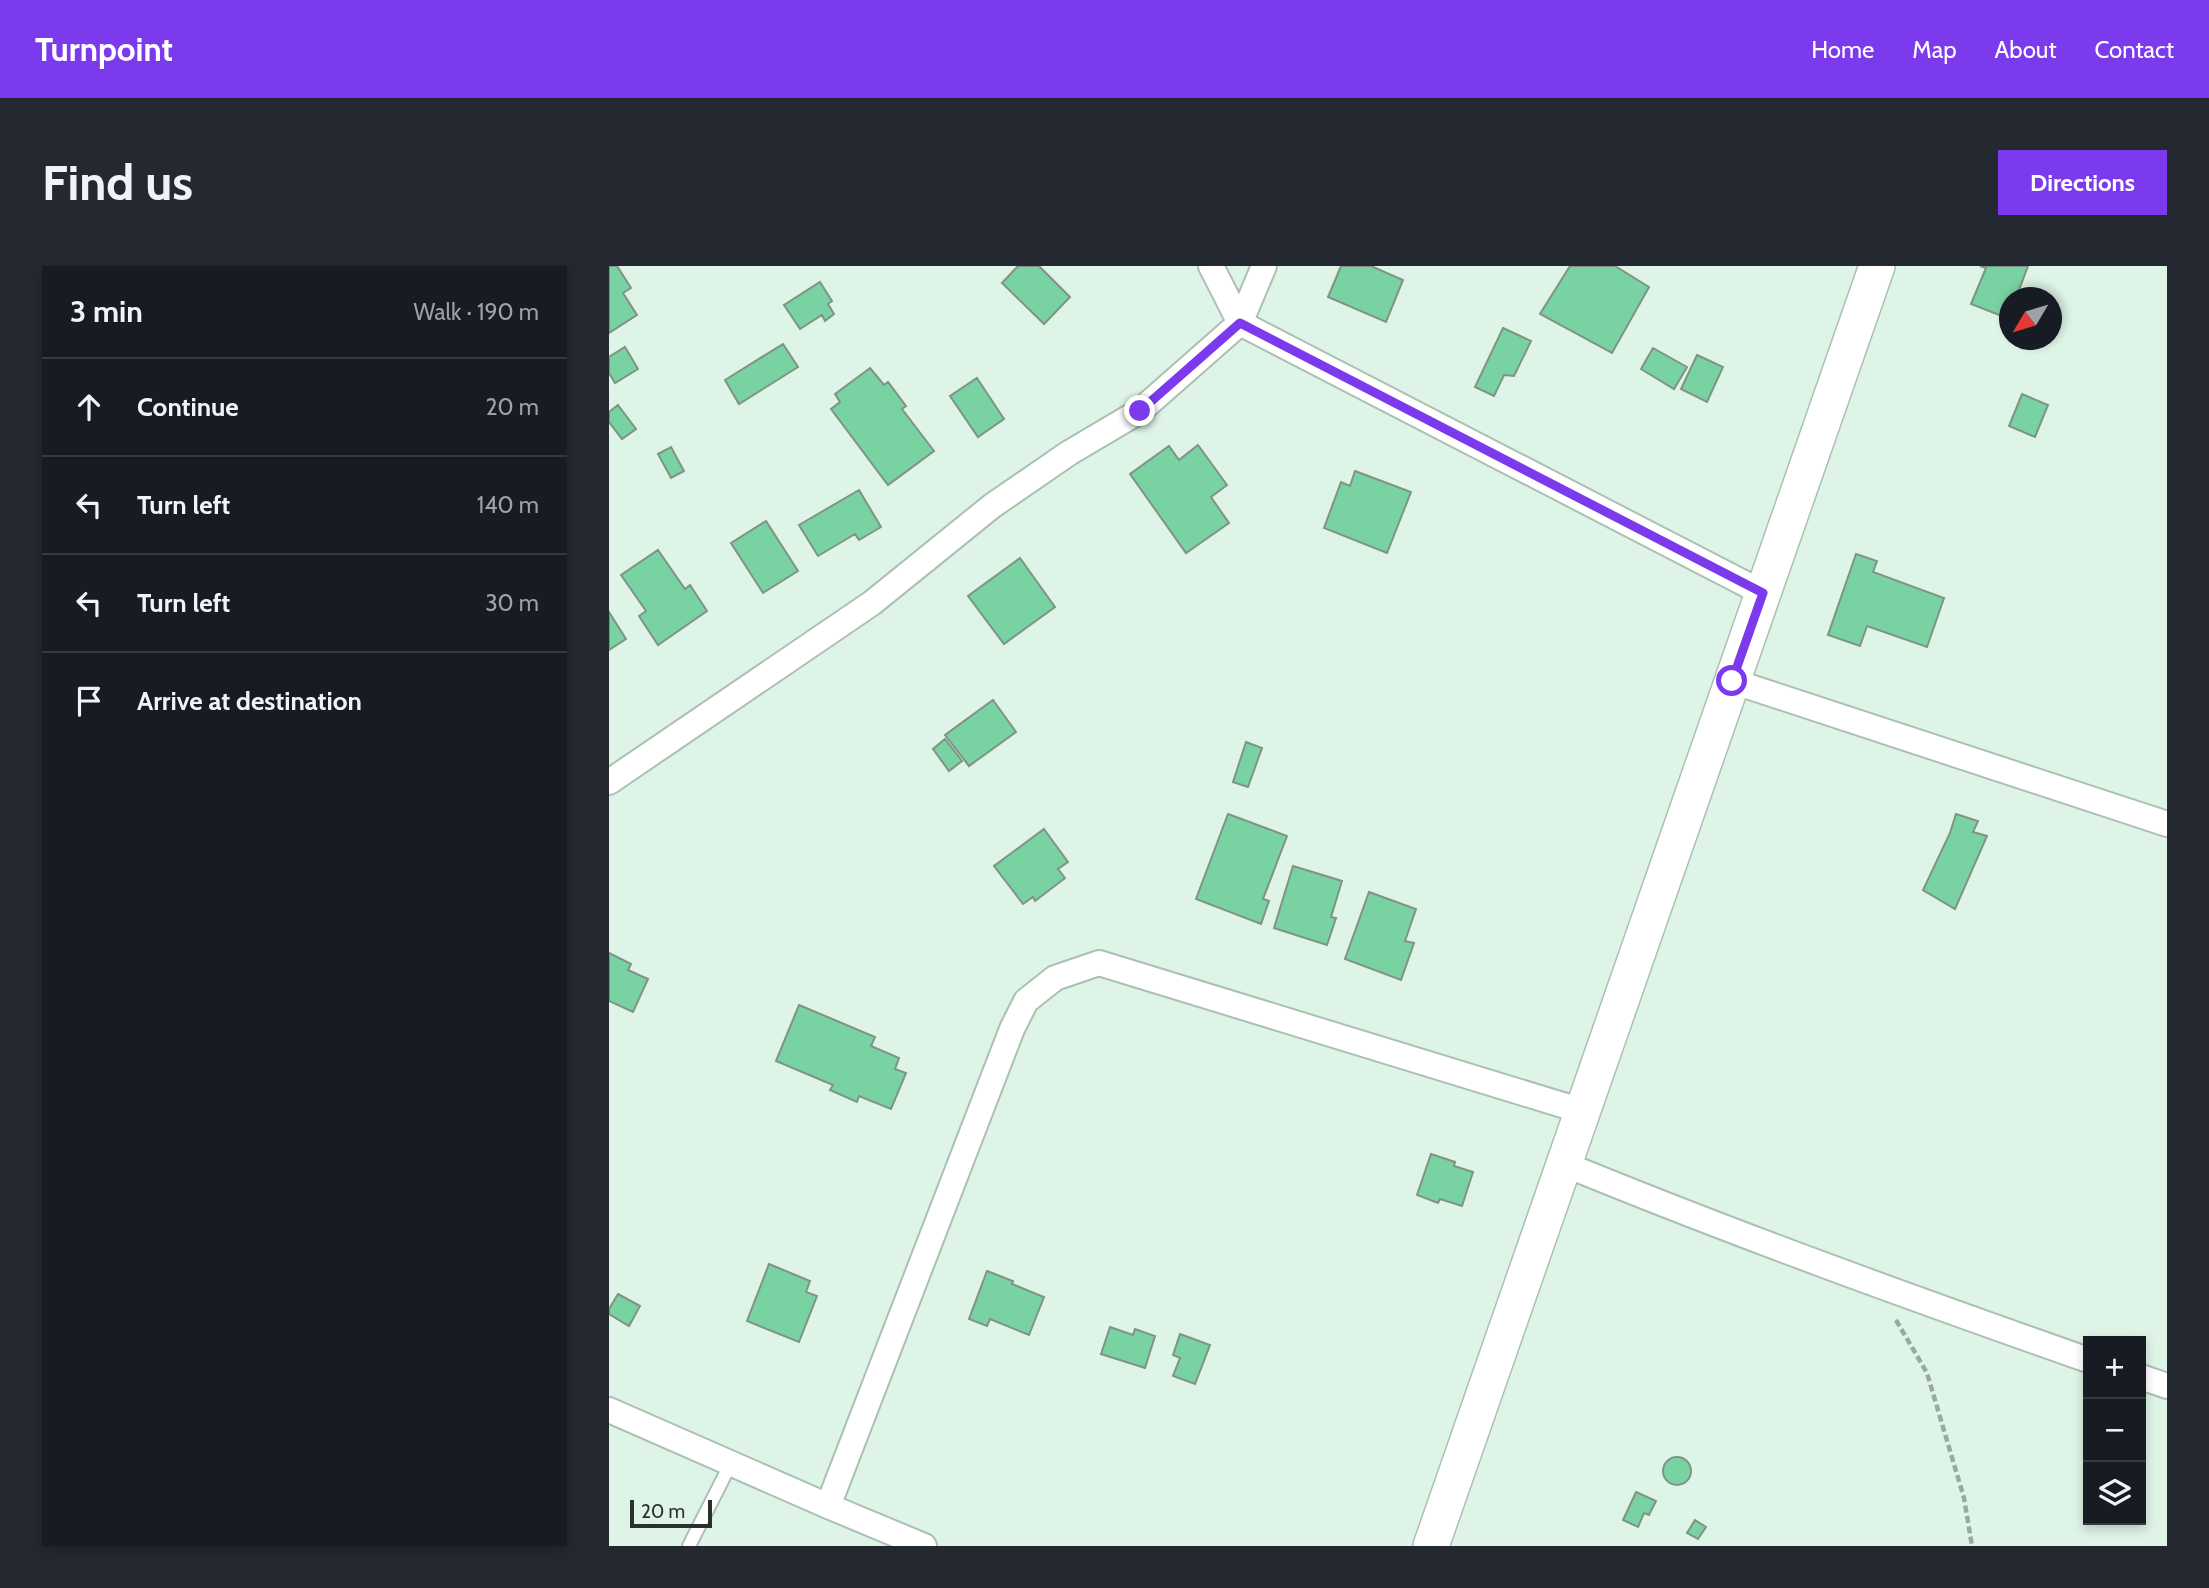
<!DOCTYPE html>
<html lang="en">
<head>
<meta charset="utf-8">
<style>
  body { margin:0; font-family:Cabin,sans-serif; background:#242831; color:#f1f3f6 }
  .controls { position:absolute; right:21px; bottom:21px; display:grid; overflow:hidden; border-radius:0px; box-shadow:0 4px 10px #0003 }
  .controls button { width:63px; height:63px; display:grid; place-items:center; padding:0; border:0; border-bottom:2px solid #363941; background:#171b24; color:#f1f3f6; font:35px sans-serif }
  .compass { position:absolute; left:1390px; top:21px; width:63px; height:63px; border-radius:50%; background:#171b24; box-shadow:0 4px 10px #0003; rotate:232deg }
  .scale { position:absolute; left:21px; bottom:18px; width:82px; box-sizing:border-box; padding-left:7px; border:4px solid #29312c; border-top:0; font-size:19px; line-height:24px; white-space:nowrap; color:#29312c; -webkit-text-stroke:5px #def4e6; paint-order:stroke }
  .stop { position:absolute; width:21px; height:21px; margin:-16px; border:5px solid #7c3aed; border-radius:50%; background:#fff }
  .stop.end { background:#7c3aed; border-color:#fff; box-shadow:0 2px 7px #0008 }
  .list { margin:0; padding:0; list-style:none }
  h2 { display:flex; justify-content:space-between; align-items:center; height:91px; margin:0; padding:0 28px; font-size:30px }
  h2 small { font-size:23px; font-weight:400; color:#9ea1a6 }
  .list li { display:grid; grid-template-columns:46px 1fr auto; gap:21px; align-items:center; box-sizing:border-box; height:98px; padding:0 28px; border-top:2px solid #363941 }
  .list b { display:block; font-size:26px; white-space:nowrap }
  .list em { font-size:23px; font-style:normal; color:#9ea1a6 }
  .icon { flex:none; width:38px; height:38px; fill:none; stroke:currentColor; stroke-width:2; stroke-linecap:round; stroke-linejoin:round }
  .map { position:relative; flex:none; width:1558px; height:1280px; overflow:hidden; border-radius:0px }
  header { display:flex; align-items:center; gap:42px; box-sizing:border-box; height:98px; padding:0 35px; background:#7c3aed; color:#fff }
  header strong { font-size:33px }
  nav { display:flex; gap:38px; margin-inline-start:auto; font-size:24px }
  .intro { display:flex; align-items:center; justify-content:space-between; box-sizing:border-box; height:168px; padding:0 42px }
  h1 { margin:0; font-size:49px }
  .button { padding:18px 32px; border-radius:0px; background:#7c3aed; color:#fff; font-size:24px; font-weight:700 }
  main { display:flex; gap:42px; padding:0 42px }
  aside { flex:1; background:#171b24; border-radius:0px; box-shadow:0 4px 10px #0003 }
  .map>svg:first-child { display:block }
  .building { fill:#79d2a2; stroke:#7f9387; stroke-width:2 }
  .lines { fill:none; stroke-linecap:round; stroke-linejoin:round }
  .lane-casing { stroke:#abc0b3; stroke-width:16 }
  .street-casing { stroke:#abc0b3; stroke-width:28 }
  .secondary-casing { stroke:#abc0b3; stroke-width:38 }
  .path { stroke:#98a99e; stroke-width:4.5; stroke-dasharray:7 3.5; stroke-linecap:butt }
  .lane { stroke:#fff; stroke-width:12 }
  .street { stroke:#fff; stroke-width:24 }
  .secondary { stroke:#fff; stroke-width:35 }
  .route { stroke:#7c3aed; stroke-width:9 }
</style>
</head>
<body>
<header>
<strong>Turnpoint</strong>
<nav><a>Home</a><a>Map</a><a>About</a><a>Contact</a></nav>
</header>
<div class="intro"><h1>Find us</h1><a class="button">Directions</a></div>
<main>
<aside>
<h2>3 min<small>Walk · 190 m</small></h2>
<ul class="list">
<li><svg class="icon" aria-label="ahead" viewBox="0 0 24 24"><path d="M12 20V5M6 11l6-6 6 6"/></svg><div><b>Continue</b></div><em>20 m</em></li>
<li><svg class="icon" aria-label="left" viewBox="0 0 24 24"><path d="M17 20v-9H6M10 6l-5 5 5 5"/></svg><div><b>Turn left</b></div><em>140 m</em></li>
<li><svg class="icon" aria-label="left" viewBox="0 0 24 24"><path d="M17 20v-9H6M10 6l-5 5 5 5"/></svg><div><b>Turn left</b></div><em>30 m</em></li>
<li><svg class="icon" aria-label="arrive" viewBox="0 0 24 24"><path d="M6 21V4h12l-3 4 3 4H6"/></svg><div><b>Arrive at destination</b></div></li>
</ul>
</aside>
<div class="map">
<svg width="1558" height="1280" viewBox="0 0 1558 1280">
  <rect width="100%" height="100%" fill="#def4e6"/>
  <!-- building -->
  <path class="building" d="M0,0H8L22,22L14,27L28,49L0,67Z
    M409,0H430L461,31L435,58L393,17Z
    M732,0H762L794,14L777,56L719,31Z
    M961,0H1006L1040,21L1003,87L931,48Z
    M1371,0H1419L1407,32H1400L1398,52L1362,38L1377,2Z
    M211,16L223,35L219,38L225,48L216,55L213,49L191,63L175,39Z
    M894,62L922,75L905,110L895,109L885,130L866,121Z
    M174,78L189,101L130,138L116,114Z
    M16,81L29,103L6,117L0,107V91Z
    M1044,82L1078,101L1065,123L1032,103Z
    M1088,89L1114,101L1098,136L1072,123Z
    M261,102L275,119L279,116L297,140L293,143L325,185L279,219L222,143L231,136L226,128Z
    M368,112L395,153L369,171L341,130Z
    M1413,128L1439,139L1426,171L1400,160Z
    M9,139L27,163L13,173L0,156V146Z
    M589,179L618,219L602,231L620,257L577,287L521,208L560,180L570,194Z
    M62,181L75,205L62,212L49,188Z
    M746,205L802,226L778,287L715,262L732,216L741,220Z
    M250,224L272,261L250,274L246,268L209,290L190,259Z
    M157,255L189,305L154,327L122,277Z
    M49,284L76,323L81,319L98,345L49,379L30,350L37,345L12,309Z
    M1247,288L1268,295L1264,306L1335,332L1318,381L1258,360L1251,380L1219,369Z
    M411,292L446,341L395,378L359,330Z
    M0,346L17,373L0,384Z
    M384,434L407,466L360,500L336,469Z
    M336,473L353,495L340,505L324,483Z
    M637,476L653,482L639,521L624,516Z
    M619,548L678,570L654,633L660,635L652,658L587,633Z
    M1347,548L1369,555L1364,566L1378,570L1346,643L1314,624L1341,567Z
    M435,563L459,596L449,603L456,612L426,635L424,631L414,638L385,600Z
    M684,600L733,615L722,651L727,652L718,679L665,662Z
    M760,626L807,643L796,675L805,677L792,714L736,693Z
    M0,687L22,698L19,704L39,713L24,746L0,735Z
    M190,739L266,771L262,780L290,792L286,803L297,807L282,843L250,830L248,836L221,824L224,819L167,795Z
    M822,888L846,896L845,900L864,906L853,940L831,933L829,937L808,929Z
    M160,998L201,1015L197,1026L208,1030L190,1076L138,1055Z
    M378,1005L404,1015L403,1018L435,1031L420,1069L381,1053L378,1060L360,1053Z
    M9,1028L31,1040L20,1060L0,1048V1043Z
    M501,1061L524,1069L526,1063L546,1070L536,1102L492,1088Z
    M571,1068L601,1079L586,1118L564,1110L571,1092L564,1089Z
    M1054 1205a14 14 0 1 1 28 0a14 14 0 1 1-28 0Z
    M1027,1226L1047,1235L1040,1249L1035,1247L1029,1261L1014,1254Z
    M1086,1254L1097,1261L1089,1273L1078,1267Z"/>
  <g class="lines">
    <!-- lane casing -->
    <g class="lane-casing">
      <path id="lane" d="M80,1280L122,1197"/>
    </g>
    <!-- street casing -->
    <g class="street-casing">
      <path id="street" d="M602,0L631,57L1154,327
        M1123,415L1558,558
        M0,516L263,337L383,240L460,187L531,145L631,57L655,0
        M955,898C1128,969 1303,1032 1479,1094
        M1532,1111L1558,1120
        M0,1144L219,1240L315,1280
        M219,1240L403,763L417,735L446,712L490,697L973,845"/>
    </g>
    <!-- secondary casing -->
    <g class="secondary-casing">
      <path id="secondary" d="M822,1280L1268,0"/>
    </g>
    <!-- path -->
    <path class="path" d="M1287,1054L1318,1107L1355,1232L1363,1280"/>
    <!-- lane -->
    <use href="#lane" class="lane"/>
    <!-- street -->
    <use href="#street" class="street"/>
    <!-- secondary -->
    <use href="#secondary" class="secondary"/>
  </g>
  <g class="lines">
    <!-- route -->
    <path class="route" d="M531,145L631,57L1154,327L1123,415"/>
  </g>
</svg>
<div class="controls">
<button>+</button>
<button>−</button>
<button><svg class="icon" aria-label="layers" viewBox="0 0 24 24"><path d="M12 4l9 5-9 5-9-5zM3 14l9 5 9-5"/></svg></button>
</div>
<svg class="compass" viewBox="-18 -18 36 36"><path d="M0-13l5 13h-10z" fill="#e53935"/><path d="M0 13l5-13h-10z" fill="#9ea1a6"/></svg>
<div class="scale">20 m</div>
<div class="stop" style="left:1123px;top:415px"></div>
<div class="stop end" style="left:531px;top:145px"></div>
</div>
</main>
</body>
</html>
